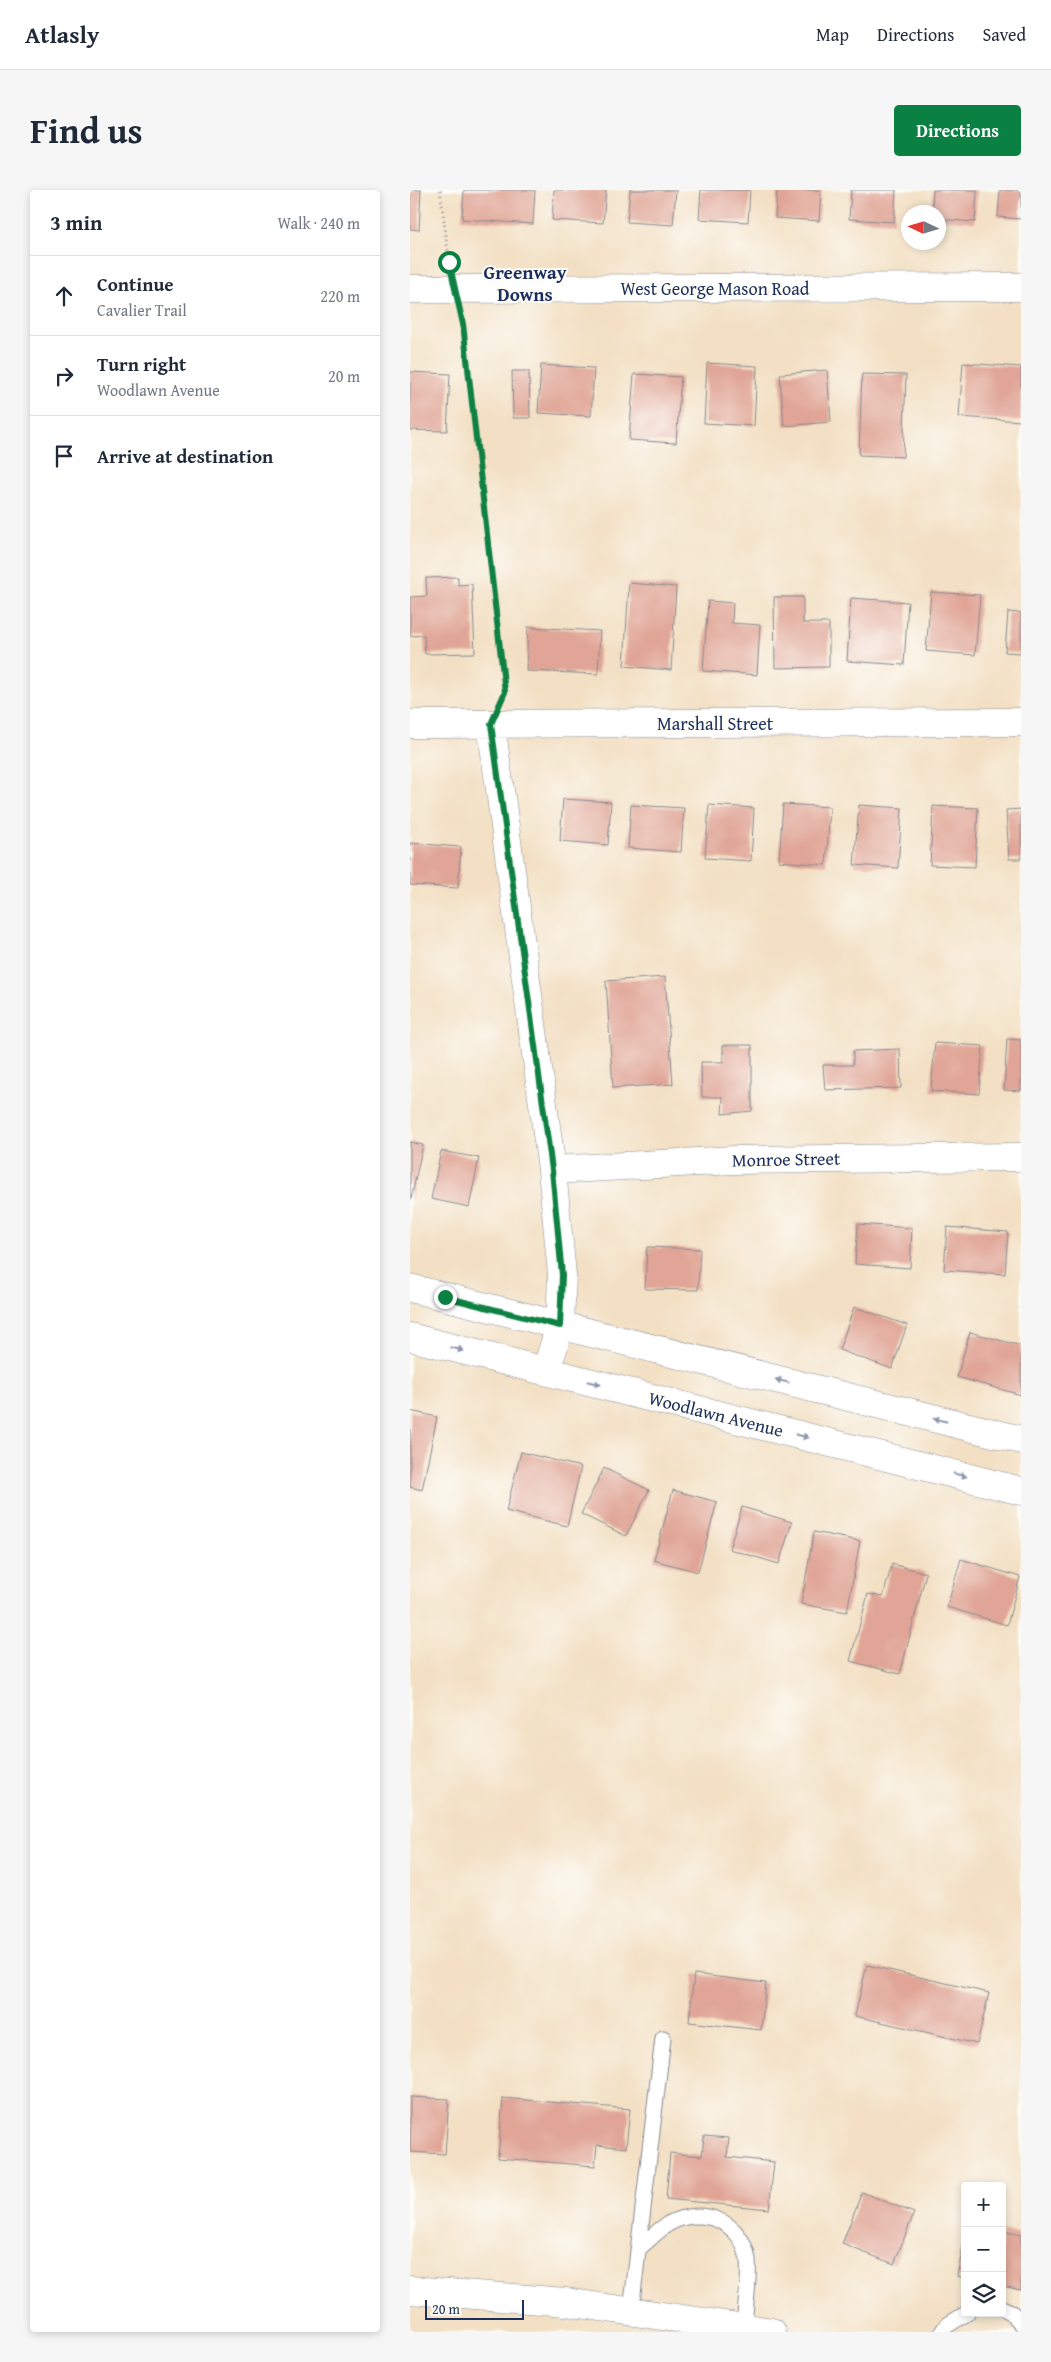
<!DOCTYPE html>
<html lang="en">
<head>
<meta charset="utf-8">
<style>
  body { margin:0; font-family:"Gentium Book Plus",serif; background:#f6f6f7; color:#1f2937 }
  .controls { position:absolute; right:15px; bottom:15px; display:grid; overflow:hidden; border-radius:5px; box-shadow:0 2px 8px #0003 }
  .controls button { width:45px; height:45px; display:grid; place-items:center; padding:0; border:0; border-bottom:1px solid #e0e1e3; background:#fff; color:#1f2937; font:25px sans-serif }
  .compass { position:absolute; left:491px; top:15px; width:45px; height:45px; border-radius:50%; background:#fff; box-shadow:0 2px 8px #0003; rotate:274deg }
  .scale { position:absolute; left:15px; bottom:12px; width:99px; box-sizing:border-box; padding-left:5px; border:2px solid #1b2f5e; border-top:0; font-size:14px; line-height:18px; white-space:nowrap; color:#1b2f5e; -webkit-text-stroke:4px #fdfcf7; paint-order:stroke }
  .stop { position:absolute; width:15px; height:15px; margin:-11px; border:4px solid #0b8043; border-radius:50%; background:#fff }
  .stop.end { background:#0b8043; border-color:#fff; box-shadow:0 1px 5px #0008 }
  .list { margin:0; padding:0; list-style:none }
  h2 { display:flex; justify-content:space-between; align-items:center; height:65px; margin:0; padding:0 20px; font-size:21px }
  h2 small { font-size:16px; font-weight:400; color:#747a83 }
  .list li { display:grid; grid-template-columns:32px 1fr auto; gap:15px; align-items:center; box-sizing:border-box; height:80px; padding:0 20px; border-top:1px solid #e0e1e3 }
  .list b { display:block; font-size:19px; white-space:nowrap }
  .list p { margin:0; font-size:16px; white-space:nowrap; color:#747a83 }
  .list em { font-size:16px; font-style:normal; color:#747a83 }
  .icon { flex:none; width:28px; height:28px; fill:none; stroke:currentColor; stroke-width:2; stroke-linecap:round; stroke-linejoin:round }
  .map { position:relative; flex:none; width:611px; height:2142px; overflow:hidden; border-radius:5px }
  header { display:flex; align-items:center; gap:30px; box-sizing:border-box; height:70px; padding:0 25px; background:#fff; border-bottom:1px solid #e0e1e3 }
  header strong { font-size:24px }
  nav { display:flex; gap:28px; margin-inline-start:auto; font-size:18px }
  .intro { display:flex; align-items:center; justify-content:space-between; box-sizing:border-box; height:120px; padding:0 30px }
  h1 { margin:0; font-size:35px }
  .button { padding:12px 22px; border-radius:5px; background:#0b8043; color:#fff; font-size:18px; font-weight:700 }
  main { display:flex; gap:30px; padding:0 30px }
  aside { flex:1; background:#fff; border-radius:5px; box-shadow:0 2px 8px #0003 }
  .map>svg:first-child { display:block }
  .building { fill:#e0a596 }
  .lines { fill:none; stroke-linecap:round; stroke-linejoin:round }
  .lane-casing { stroke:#878891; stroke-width:17 }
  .street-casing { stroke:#878891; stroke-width:29 }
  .path { stroke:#878891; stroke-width:3; stroke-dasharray:1 4; stroke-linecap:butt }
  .lane { stroke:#fff; stroke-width:15 }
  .street { stroke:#fff; stroke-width:28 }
  .oneway { fill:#8d97ae }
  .route { stroke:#0b8043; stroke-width:6 }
  .labels { text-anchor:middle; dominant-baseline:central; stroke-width:4; stroke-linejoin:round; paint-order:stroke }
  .street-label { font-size:18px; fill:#1b2f5e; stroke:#fdfcf7 }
  .neighbourhood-label { font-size:19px; font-weight:bold; fill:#1b2f5e; stroke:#fdfcf7 }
</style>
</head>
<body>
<header>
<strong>Atlasly</strong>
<nav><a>Map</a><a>Directions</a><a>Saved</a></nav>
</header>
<div class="intro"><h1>Find us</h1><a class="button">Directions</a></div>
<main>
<aside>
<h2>3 min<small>Walk · 240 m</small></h2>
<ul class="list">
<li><svg class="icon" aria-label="ahead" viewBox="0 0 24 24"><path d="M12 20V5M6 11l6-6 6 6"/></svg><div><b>Continue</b><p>Cavalier Trail</p></div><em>220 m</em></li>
<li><svg class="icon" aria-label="right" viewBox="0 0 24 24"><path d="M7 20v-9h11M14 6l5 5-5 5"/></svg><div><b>Turn right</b><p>Woodlawn Avenue</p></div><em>20 m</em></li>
<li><svg class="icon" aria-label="arrive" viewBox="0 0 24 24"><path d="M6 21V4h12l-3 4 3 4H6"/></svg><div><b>Arrive at destination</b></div></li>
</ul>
</aside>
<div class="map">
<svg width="611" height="2142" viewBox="0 0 611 2142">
  <rect width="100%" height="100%" fill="#fdfcf7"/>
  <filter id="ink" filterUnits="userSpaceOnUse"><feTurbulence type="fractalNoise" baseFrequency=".02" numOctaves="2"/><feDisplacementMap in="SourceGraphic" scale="10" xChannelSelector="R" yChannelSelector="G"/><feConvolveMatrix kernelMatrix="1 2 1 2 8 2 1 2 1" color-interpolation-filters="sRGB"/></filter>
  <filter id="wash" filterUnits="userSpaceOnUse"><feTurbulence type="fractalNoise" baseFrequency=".0096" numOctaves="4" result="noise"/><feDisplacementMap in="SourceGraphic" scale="20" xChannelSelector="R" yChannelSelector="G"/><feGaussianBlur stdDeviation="1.12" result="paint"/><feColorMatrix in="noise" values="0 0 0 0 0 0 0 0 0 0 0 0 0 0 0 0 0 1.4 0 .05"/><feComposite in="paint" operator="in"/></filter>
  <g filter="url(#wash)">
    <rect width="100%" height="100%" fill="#f3e0c4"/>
    <g id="blocks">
      <!-- building -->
      <path class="building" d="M0,0H11L9,40L0,39Z
        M54,0H125L123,34L52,29Z
        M144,0H196L193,33L142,30Z
        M220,0H266L263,35L217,32Z
        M291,0H340L338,32L289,29Z
        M367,0H411L409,31L365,28Z
        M441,0H486L484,32L439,29Z
        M523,0H567L565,32L528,29V22H522Z
        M590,0H611V29L588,27Z
        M297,173L347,176L344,236L294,233Z
        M553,173L611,177V231L549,227Z
        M131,175L184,178L181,226L128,223Z
        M417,180L421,232L374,236L370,184Z
        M102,181H119L120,228H103Z
        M0,182L40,184L37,241L0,240Z
        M224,184L271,187L266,253L219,250Z
        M452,184L496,185L493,267L449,265Z
        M48,387V395L62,394L65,463L15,464L14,445L0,446V407L17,406L16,388Z
        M219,393L266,397L261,480L214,476Z
        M521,402L570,405L565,465L516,461Z
        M364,407H393V433H419V477L365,478Z
        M441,408L498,412L494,475L437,471Z
        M298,411L323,413L322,433L350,435L347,485L293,481Z
        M598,422L611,423V463L595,462Z
        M118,437L190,441L188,484L116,481Z
        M153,609L201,612L198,655L150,651Z
        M373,614L420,617L416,675L369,671Z
        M221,615L274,618L271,662L218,658Z
        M299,615L344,618L341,671L295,668Z
        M449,615L492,618L488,678L444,675Z
        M523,616L568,618L565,677L520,675Z
        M611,619V669H599L596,620Z
        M0,653L51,657L48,698L0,695Z
        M255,787L263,894L203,898L196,791Z
        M597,849L611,850V901L594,900Z
        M525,853L573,856L569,904L521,901Z
        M313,855H342V921L312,924L313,907H292L291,872H313Z
        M490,859L491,898L415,900L413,875H443V861Z
        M0,952L13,955L1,1009H0Z
        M31,961L69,968L59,1017L21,1009Z
        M448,1034L502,1038L500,1078L445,1074Z
        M537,1037L598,1042L595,1084L534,1080Z
        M237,1057L290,1059L288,1100L235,1099Z
        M444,1117L497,1135L482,1179L429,1160Z
        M560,1142L611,1156V1205L547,1187Z
        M0,1221L27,1227L12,1300L0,1297Z
        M111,1262L171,1277L157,1336L96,1321Z
        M194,1278L239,1300L216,1346L171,1324Z
        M263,1300L307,1312L288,1382L244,1370Z
        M332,1317L382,1332L369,1374L319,1359Z
        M404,1342L450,1351L437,1422L391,1414Z
        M551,1369L610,1387L597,1435L537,1417Z
        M482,1374L516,1383L490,1484L440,1471L458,1404L473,1407Z
        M457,1775L579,1803L567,1854L445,1826Z
        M284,1784L356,1793L351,1840L279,1832Z
        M0,1907L39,1909L35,1964L0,1962Z
        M93,1908L220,1919L216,1958L187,1955L185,1976L88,1968Z
        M294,1946L319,1948L317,1967L364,1972L359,2019L256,2009L260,1963L292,1966Z
        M452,2002L504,2023L484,2074L432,2054Z
        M592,2041L611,2045V2100L592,2096Z
        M554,2052H555V2088L547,2086Z"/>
    </g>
  </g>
  <g filter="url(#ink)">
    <use href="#blocks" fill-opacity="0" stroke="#878891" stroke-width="1"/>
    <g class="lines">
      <!-- lane casing -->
      <g class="lane-casing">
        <path id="lane" d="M228,2059C238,2051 248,2040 258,2034C292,2015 332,2031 338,2070C340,2089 335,2117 334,2136
          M592,2118L601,2122L611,2133
          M221,2121L253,1848
          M532,2142L536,2136L557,2123"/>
      </g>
      <!-- street casing -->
      <g class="street-casing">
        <path id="street" d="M0,99L611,97
          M0,534L611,532
          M81,534L142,980L152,1085L150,1136L136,1181
          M142,980L324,970L611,967
          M0,1098L611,1250
          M0,1147L611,1301
          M0,2100L156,2112L362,2142"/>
      </g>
      <!-- path -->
      <path class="path" d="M30,0L39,69
        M52,129L95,502"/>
      <!-- lane -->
      <use href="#lane" class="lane"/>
      <!-- street -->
      <use href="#street" class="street"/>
    </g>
    <!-- one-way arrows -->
    <defs><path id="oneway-solid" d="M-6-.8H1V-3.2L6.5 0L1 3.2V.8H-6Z" transform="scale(1.25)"/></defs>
    <g class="oneway">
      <use href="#oneway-solid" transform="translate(47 1159) rotate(14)"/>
      <use href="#oneway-solid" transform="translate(372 1191) rotate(-166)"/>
      <use href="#oneway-solid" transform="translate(184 1193) rotate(14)"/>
      <use href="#oneway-solid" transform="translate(530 1230) rotate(-166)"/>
      <use href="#oneway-solid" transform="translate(392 1246) rotate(14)"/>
      <use href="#oneway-solid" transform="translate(550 1285) rotate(14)"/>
    </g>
  </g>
  <g class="lines" filter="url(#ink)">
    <!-- route -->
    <path class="route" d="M35,1107L150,1136L152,1085L142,980L81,534L95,502L53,134L39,72"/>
  </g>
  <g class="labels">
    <!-- street labels -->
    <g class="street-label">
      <text x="305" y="98">West George Mason Road</text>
      <text x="305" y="533">Marshall Street</text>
      <text transform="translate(376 969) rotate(-1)">Monroe Street</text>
      <text transform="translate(306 1224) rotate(14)">Woodlawn Avenue</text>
    </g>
    <!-- neighbourhood labels -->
    <g class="neighbourhood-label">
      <text x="115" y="82">Greenway<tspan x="115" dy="22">Downs</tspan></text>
    </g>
  </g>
</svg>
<div class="controls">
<button>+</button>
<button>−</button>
<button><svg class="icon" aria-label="layers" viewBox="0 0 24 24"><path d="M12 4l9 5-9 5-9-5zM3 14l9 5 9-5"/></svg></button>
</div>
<svg class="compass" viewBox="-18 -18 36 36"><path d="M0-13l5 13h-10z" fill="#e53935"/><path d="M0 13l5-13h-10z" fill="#747a83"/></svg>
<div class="scale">20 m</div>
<div class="stop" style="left:39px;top:72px"></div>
<div class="stop end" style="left:35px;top:1107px"></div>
</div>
</main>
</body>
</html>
